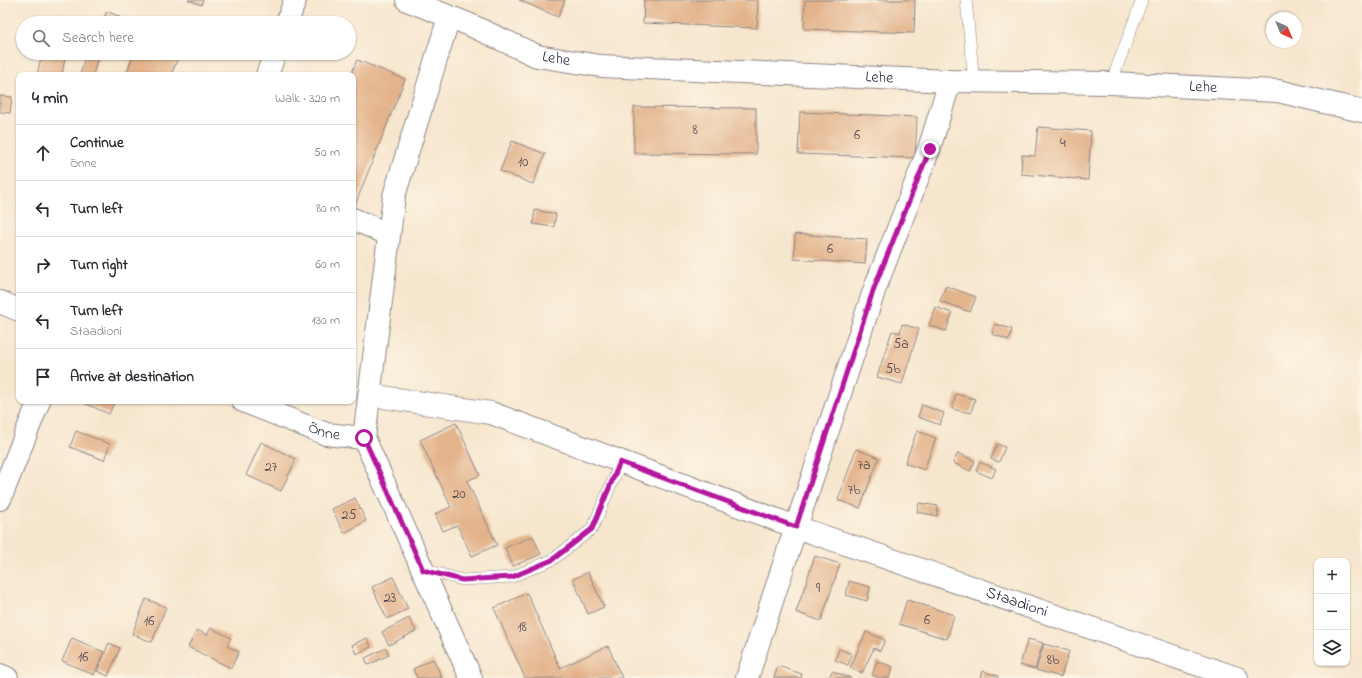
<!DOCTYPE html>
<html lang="en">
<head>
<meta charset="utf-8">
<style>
  body { margin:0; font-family:"Indie Flower",sans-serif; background:#f2f2f3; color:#2b2b33 }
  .controls { position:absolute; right:12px; bottom:12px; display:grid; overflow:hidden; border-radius:8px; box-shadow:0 1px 3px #0004 }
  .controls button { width:36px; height:36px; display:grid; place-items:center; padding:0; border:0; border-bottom:1px solid #e1e1e2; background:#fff; color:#2b2b33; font:20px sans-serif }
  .compass { position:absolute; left:1266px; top:12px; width:36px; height:36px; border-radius:50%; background:#fff; box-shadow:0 1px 3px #0004; rotate:136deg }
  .stop { position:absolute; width:12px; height:12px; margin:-9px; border:3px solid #b5179e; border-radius:50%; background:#fff }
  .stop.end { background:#b5179e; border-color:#fff; box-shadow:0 1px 4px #0008 }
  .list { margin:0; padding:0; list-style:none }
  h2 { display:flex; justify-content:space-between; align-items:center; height:52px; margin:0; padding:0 16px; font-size:17px }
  h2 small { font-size:13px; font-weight:400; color:#7c7c81 }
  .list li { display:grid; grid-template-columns:26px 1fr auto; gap:12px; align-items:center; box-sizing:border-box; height:56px; padding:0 16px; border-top:1px solid #e1e1e2 }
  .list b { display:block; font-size:15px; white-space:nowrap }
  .list p { margin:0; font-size:13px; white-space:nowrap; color:#7c7c81 }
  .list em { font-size:13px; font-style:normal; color:#7c7c81 }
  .icon { flex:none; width:22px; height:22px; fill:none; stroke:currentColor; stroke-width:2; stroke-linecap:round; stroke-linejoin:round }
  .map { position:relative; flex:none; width:1362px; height:678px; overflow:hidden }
  .search { position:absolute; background:#fff; box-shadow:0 1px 3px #0004; left:16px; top:16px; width:340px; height:44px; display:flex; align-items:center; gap:10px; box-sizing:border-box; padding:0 14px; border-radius:22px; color:#7c7c81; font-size:15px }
  .panel { position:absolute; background:#fff; box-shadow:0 1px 3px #0004; left:16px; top:72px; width:340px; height:332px; border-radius:8px }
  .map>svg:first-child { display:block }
  .building { fill:#e3b38b }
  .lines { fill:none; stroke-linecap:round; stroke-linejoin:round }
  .service-casing { stroke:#8c8484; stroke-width:12 }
  .minor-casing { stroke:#8c8484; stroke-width:24 }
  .service { stroke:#fff; stroke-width:11 }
  .minor { stroke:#fff; stroke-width:22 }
  .route { stroke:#b5179e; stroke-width:5 }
  .labels { text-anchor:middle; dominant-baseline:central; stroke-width:4; stroke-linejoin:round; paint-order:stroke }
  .number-label { font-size:14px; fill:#52464f }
  .street-label { font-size:16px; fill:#22223b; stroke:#fcf5e5 }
</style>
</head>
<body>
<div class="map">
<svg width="1362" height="678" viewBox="0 0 1362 678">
  <rect width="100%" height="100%" fill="#fcf5e5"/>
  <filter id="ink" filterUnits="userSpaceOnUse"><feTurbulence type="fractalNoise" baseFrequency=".025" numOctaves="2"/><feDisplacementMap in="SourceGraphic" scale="8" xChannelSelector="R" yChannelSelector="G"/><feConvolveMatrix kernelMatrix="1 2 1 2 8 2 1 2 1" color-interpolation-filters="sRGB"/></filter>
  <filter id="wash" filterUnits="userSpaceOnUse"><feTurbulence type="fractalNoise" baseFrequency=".012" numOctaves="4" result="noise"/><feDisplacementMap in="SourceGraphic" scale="16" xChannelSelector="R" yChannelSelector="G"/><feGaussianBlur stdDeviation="0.9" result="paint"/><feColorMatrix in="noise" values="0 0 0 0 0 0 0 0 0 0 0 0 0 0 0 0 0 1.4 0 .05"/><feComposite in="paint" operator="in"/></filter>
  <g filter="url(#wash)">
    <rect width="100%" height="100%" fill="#f7e6ce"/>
    <g id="blocks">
      <!-- building -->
      <path class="building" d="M188,0H203L201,5Z
        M519,0H565L558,17Z
        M644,0H758L757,28L643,23Z
        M805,0H915L914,33L804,29Z
        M107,11L120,17L118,23H102Z
        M42,53L65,58L62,75H37Z
        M86,53H99L93,75H80Z
        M134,53H180L171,75H126Z
        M357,60L405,79L353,210V75H351Z
        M0,96L12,97L10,113L0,112Z
        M634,107L756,108V154L634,153Z
        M800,112L917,117L915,158L798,154Z
        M1038,127L1091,131L1088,180L1021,174L1022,155L1035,156Z
        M512,141L545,154L533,184L500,171Z
        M535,210L556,214L554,227L533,224Z
        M795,234L867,239L865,264L794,259Z
        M946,286L976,297L970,312L940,301Z
        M936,307L952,313L946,331L929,325Z
        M902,324L919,329L902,384L877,377L892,331L900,333Z
        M995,324L1012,329L1009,340L992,334Z
        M956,394L975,399L971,413L952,409Z
        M80,401H115L109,414Z
        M922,405L944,413L940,425L918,417Z
        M456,423L480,475L467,481L497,545L472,556L457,525L443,531L435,514L451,507L420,440Z
        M76,431L110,444L104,460L70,447Z
        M917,431L936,438L924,470L905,463Z
        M261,442L296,459L281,491L246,475Z
        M997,444L1005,447L999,462L991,459Z
        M856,449L879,458L860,508L838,500Z
        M958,453L975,461L970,471L953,463Z
        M980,462L996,469L992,478L976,471Z
        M355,498L366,521L344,533L332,509Z
        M919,503L938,506L937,516L917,512Z
        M533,536L541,554L513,566L505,548Z
        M815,556L840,564L821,621L796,612Z
        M588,572L604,607L588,614L573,579Z
        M393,577L408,609L387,619L372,587Z
        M849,581L870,587L867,601L846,595Z
        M527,593L560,668L608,646L622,678H525L494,608Z
        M146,599L166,607L152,642L132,634Z
        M907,600L954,615L947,639L899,624Z
        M409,618L416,631L389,645L382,632Z
        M211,628L231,638L227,646L239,652L231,668L188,647L197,630L207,635Z
        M866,632L885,640L880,651L874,648L862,673L850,668Z
        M72,638L104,652L94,675L62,661Z
        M367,638L371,647L356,654L352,645Z
        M1028,639L1043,643L1035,669L1020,665Z
        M109,643L120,648L108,676L97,671Z
        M1044,644L1069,651L1061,677L1036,670Z
        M386,648L389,655L368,665L365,658Z
        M839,649L852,654L848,665L835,660Z
        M433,659L442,678H417L413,669Z
        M877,661L893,667L889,678H880L872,675Z
        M778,666L802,674L801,678H774Z
        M832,671L851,678H829Z
        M983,671L998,676V678H981Z"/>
    </g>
  </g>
  <g filter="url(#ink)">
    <use href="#blocks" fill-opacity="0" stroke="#8c8484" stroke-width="1"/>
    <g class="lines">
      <!-- service casing -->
      <g class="service-casing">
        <path id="service" d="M966,0L974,82
          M1111,83L1142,0
          M423,569L462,580L512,577L552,560L592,529L621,462"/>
      </g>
      <!-- minor casing -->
      <g class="minor-casing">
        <g id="minor">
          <path id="s1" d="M407,0L468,24L537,56L601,66L950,81L1111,83L1278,91L1362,111"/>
          <path d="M287,23L295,0"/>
          <path d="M267,75L275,53"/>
          <path d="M353,219L388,234"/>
          <path d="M0,302L19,310"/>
          <path d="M369,395L491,413L796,527L875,288L929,149L950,81"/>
          <path id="s2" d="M243,401L326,434L364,438L471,678"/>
          <path d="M364,438L394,196L449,17"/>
          <path d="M0,499L39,401"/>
          <path d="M0,675L7,678"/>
          <path id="s3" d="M747,678L796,527L1237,678"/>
        </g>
      </g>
      <!-- service -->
      <use href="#service" class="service"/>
      <!-- minor -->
      <use href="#minor" class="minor"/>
    </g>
  </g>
  <g class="lines" filter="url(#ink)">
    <!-- route -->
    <path class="route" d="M364,438L423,570L462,580L512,577L552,560L592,529L620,462L796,527L874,288L930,149"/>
  </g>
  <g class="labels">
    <!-- number labels -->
    <g class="number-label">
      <text x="695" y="130">8</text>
      <text x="857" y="135">6</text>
      <text x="1063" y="143">4</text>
      <text x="523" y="162">10</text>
      <text x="830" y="249">6</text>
      <text x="901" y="344">5a</text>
      <text x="893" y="369">5b</text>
      <text x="864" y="465">7a</text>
      <text x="271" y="467">27</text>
      <text x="854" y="490">7b</text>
      <text x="459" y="494">20</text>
      <text x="349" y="515">25</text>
      <text x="818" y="588">9</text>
      <text x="390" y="598">23</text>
      <text x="927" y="620">6</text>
      <text x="149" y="621">16</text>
      <text x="522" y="627">18</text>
      <text x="83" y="657">16</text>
      <text x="1053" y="660">8b</text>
    </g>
    <!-- street labels -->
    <g class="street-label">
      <text stroke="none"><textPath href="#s1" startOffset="161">Lehe</textPath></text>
      <text stroke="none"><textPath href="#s1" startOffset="485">Lehe</textPath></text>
      <text stroke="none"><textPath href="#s1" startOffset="809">Lehe</textPath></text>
      <text stroke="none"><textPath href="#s2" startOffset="87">Õnne</textPath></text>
      <text stroke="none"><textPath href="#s3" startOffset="392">Staadioni</textPath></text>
    </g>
  </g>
</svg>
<div class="controls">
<button>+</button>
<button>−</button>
<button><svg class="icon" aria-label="layers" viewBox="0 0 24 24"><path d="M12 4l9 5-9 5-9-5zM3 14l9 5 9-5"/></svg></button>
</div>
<svg class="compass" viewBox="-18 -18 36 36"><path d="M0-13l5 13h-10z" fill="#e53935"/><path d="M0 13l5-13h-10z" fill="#7c7c81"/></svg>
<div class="stop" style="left:364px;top:438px"></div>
<div class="stop end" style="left:930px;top:149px"></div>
<div class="search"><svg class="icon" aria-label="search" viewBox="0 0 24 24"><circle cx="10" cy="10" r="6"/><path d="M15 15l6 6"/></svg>Search here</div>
<section class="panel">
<h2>4 min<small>Walk · 320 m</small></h2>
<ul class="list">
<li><svg class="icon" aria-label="ahead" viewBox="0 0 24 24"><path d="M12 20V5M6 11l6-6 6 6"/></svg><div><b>Continue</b><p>Õnne</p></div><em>50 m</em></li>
<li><svg class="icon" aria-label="left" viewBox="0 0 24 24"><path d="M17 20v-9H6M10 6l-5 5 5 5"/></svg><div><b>Turn left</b></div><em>80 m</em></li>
<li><svg class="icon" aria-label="right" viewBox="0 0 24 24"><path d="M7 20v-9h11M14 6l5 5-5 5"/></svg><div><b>Turn right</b></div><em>60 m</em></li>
<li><svg class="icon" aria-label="left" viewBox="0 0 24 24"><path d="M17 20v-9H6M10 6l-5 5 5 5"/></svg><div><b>Turn left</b><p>Staadioni</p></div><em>130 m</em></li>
<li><svg class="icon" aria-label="arrive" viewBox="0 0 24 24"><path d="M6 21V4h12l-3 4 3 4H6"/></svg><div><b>Arrive at destination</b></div></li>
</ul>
</section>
</div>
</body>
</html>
